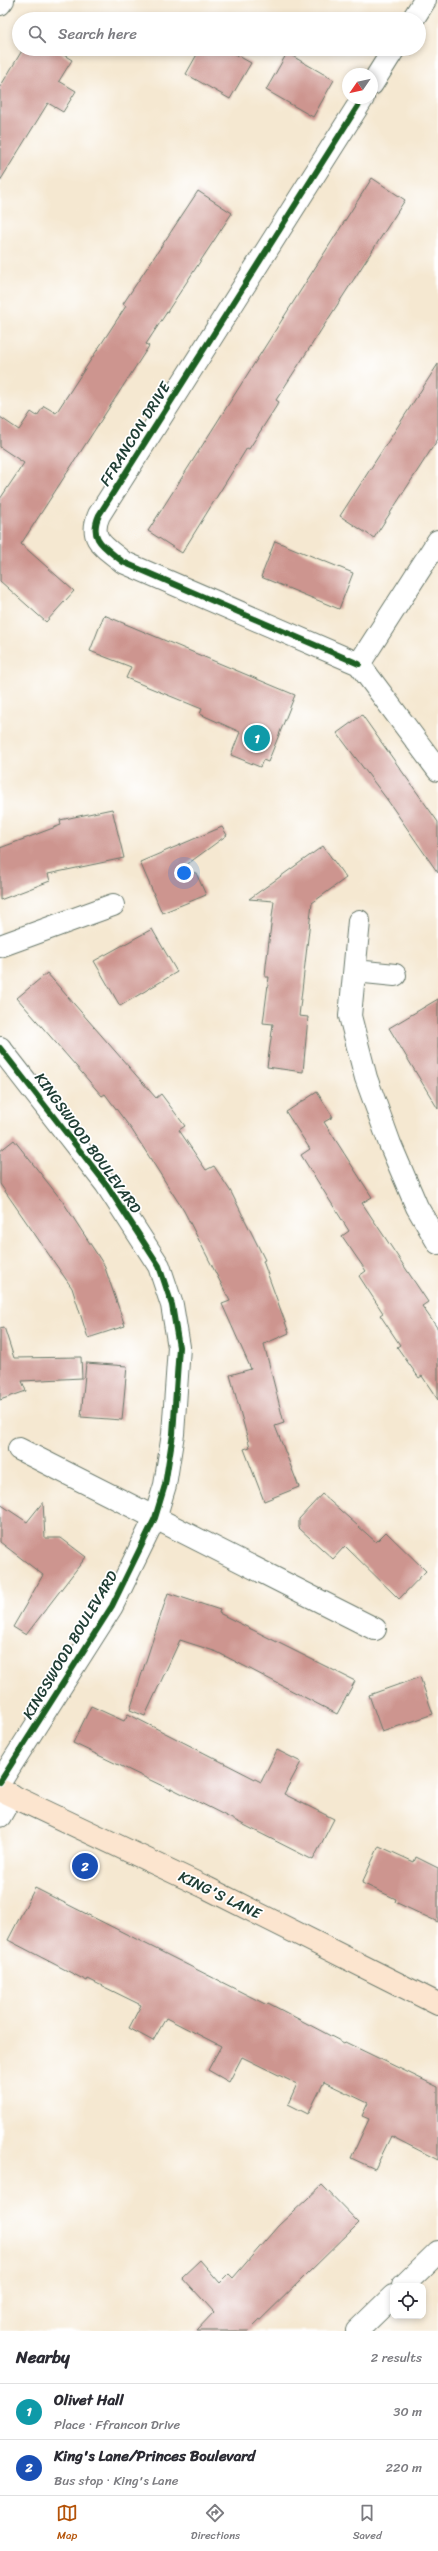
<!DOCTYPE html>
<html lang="en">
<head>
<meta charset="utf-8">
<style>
  body { margin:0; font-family:Sriracha,sans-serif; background:#f7f7f7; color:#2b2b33 }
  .controls { position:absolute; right:12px; bottom:12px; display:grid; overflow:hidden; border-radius:8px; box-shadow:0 2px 6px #0003 }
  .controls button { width:36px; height:36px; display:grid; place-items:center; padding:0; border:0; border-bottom:1px solid #e1e1e2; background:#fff; color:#2b2b33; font:20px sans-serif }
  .compass { position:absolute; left:342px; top:68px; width:36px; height:36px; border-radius:50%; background:#fff; box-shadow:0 2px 6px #0003; rotate:236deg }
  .you { position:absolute; left:184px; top:873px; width:14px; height:14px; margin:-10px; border:3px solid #fff; border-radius:50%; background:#1a73e8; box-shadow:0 0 0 6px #1a73e833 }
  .badge { display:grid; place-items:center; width:26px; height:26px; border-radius:50%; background:#b45309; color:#fff; font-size:13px; font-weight:700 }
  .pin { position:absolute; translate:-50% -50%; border:2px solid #fff; box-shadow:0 1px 4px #0006 }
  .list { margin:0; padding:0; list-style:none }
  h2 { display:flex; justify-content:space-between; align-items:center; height:52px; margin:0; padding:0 16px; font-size:17px }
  h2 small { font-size:13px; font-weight:400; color:#7c7c81 }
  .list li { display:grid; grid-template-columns:26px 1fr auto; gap:12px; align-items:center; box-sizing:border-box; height:56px; padding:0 16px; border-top:1px solid #e1e1e2 }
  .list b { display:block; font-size:15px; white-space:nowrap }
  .list p { margin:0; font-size:13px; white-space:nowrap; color:#7c7c81 }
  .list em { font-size:13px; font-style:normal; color:#7c7c81 }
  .icon { flex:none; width:22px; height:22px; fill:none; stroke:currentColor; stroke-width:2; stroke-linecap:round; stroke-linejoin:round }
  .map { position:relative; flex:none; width:438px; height:2331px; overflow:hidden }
  .search { position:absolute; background:#fff; box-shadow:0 2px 6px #0003; left:12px; right:12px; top:12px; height:44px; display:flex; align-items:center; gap:10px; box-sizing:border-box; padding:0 14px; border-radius:22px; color:#7c7c81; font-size:15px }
  .sheet { height:164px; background:#fff }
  nav { display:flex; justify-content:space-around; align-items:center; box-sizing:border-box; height:56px; border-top:1px solid #e1e1e2; background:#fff; font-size:11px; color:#7c7c81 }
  nav a { display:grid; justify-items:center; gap:2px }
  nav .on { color:#b45309 }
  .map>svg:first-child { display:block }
  .building { fill:#cd958f }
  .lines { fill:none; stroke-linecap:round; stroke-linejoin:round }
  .street-casing { stroke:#6a796b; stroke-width:24 }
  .secondary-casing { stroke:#6a796b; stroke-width:24 }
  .street { stroke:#fff; stroke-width:22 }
  .secondary { stroke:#fce5cf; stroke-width:22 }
  .cycleway-casing { stroke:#fff; stroke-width:8 }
  .cycleway { stroke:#1b5e20; stroke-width:6 }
  .labels { text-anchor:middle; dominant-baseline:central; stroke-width:3.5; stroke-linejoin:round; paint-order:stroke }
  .street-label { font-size:15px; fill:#1f3d34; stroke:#fff }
</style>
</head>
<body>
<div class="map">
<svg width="438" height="2331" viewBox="0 0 438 2331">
  <rect width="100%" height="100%" fill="#fff"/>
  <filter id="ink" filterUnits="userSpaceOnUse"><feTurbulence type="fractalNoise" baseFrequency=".025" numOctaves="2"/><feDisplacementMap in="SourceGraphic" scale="8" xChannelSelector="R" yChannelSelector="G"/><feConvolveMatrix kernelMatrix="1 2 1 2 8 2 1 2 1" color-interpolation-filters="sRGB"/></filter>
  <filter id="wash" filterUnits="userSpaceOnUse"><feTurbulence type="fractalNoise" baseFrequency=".012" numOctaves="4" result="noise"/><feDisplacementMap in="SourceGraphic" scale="16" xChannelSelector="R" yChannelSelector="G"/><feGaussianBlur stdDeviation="0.9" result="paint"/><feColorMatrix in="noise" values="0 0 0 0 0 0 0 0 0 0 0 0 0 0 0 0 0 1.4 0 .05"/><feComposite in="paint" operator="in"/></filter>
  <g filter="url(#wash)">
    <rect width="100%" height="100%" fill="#f5e8d1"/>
    <g id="blocks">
      <!-- building -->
      <path class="building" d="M23,49H54L72,60L59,81L76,91L63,112L48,103L0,181V87Z
        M200,49H226L251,63L230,99L186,74Z
        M287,53L334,80L313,117L266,90Z
        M372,178L405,200L276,400L279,402L249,449L247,448L182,553L148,531Z
        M198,191L232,213L146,344L149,346L21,544L74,591L46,622L0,581V499L24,463L0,447V417L19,430L31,412L37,416L44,406L56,413L126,306L123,304Z
        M438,364V439L374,538L340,516Z
        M275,541L353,573L339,609L261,577Z
        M104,615L295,695L268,762L263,760L260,767L231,755L240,732L200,714L202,709L126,678L131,667L90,651Z
        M362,715L438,822V873L386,798L337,733Z
        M112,809L124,858L48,874L50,881L0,900V848L61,825L60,820Z
        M222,827L227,835L178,871L196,873L206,895L162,913L140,862Z
        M323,846L346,878L312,903L299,1016L308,1017L303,1072L267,1067L273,1024L263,1023L269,977H265L266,965L274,901L249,899Z
        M152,929L177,972L120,1006L94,961Z
        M47,973L156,1098L161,1094L185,1126L179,1130L206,1170L214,1166L231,1192L265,1260L263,1261L289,1333L264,1344L284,1423L275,1426L299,1487L264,1501L244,1449L250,1447L230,1375L251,1369L222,1304L230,1301L184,1211L132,1130L105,1094L102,1096L17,998Z
        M438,999V1109L389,1028Z
        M317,1092L333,1117L324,1122L372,1197L362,1203L428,1302L422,1306L438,1329V1400L422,1376L419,1378L397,1347L400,1345L380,1315L383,1313L359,1276L366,1271L342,1236L349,1231L301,1155L310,1149L286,1112Z
        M14,1140L63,1202L104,1265L125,1326L88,1338L72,1288L0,1184V1151Z
        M4,1327L14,1358L81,1357L82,1378L22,1381L26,1391L0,1400V1328Z
        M86,1363L127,1366L122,1420L81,1417Z
        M322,1494L376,1542L386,1532L426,1571L399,1599L345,1546L333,1559L299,1528V1519Z
        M43,1502L45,1538H61L86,1557L26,1635L13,1627L43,1575L0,1542V1504L27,1522Z
        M168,1593L220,1610L219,1613L355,1681L337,1714L217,1652L180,1640L145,1716L130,1710Z
        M420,1677L433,1714L382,1732L369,1695Z
        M91,1706L124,1721L128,1714L261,1782L277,1750L301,1762L284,1794L334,1819L313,1860L171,1788V1790L73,1743Z
        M379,1846L414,1862L416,1857L438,1868V1922L395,1902L396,1899L362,1883Z
        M35,1888L267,2005L268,2003L344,2043L345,2042L438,2087V2160L391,2136L375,2169L351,2158L369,2119L362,2116L368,2103L324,2082L308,2114L288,2104L297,2084L242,2057L229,2082L208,2070L221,2046L166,2018L153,2041L129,2028L141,2005L88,1979L87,1981L8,1940Z
        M322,2185L359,2223L249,2331H196L214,2312L182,2277L200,2260L220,2283L229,2274L233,2278L278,2226Z"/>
    </g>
  </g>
  <g filter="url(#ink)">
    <use href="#blocks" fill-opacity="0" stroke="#6a796b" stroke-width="1"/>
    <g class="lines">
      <!-- street casing -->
      <g class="street-casing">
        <path id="street" d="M0,4L3,0
          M413,19L425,0
          M372,84L394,49
          M359,664L123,562C105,547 88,540 99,515L363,98
          M359,664L438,541
          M359,664L438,770
          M359,921L350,1016L366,1078L390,1144L417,1207L438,1243
          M0,946L113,905
          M355,971L395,975
          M0,1048L106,1184L159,1266L172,1305L179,1347L173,1434L165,1485L155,1518L112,1606L0,1782
          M19,1449L375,1629
          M0,1816L12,1795
          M403,2286L438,2252
          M357,2331L393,2296"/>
      </g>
      <!-- secondary casing -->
      <g class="secondary-casing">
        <path id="secondary" d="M0,1790L207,1888L438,2004"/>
      </g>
      <!-- street -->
      <use href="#street" class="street"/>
      <!-- secondary -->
      <use href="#secondary" class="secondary"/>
      <!-- cycleway casing -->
      <g class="cycleway-casing">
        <path id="cycleway" d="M359,664L123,562C105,547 88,540 99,515L363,98
          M0,1048L106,1184L159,1266L172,1305L179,1347L173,1434L165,1485L155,1518L112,1606L0,1782"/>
      </g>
      <!-- cycleway -->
      <use href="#cycleway" class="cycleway"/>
    </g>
  </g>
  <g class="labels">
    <!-- street labels -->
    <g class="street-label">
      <text transform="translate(135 434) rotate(-58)">FFRANCON DRIVE</text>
      <text transform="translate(88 1143) rotate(54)">KINGSWOOD BOULEVARD</text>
      <text transform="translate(70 1645) rotate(-59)">KINGSWOOD BOULEVARD</text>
      <text transform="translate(220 1895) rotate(26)">KING'S LANE</text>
    </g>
  </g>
</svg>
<div class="controls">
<button><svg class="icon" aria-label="locate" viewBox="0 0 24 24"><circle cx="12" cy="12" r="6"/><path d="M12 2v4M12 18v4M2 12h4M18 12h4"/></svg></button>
</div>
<svg class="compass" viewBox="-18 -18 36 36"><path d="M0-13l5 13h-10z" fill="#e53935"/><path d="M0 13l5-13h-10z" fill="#7c7c81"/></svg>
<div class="you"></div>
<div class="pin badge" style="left:257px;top:738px;background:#0f9aa8">1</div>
<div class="pin badge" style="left:85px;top:1866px;background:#1a4fb4">2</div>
<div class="search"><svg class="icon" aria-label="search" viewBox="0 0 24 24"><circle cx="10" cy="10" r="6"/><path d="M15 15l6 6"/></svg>Search here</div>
</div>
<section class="sheet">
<h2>Nearby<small>2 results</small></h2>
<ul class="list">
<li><span class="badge" style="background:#0f9aa8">1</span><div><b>Olivet Hall</b><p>Place · Ffrancon Drive</p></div><em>30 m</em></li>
<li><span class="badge" style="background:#1a4fb4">2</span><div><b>King's Lane/Princes Boulevard</b><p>Bus stop · King's Lane</p></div><em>220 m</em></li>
</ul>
</section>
<nav>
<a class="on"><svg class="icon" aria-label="map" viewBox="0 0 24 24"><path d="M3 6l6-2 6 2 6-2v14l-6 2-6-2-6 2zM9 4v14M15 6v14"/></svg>Map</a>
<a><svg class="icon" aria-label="directions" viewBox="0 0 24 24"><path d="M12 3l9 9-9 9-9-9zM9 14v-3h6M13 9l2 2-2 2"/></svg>Directions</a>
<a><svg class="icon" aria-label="saved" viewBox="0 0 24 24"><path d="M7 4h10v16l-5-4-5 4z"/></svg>Saved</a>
</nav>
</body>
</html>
